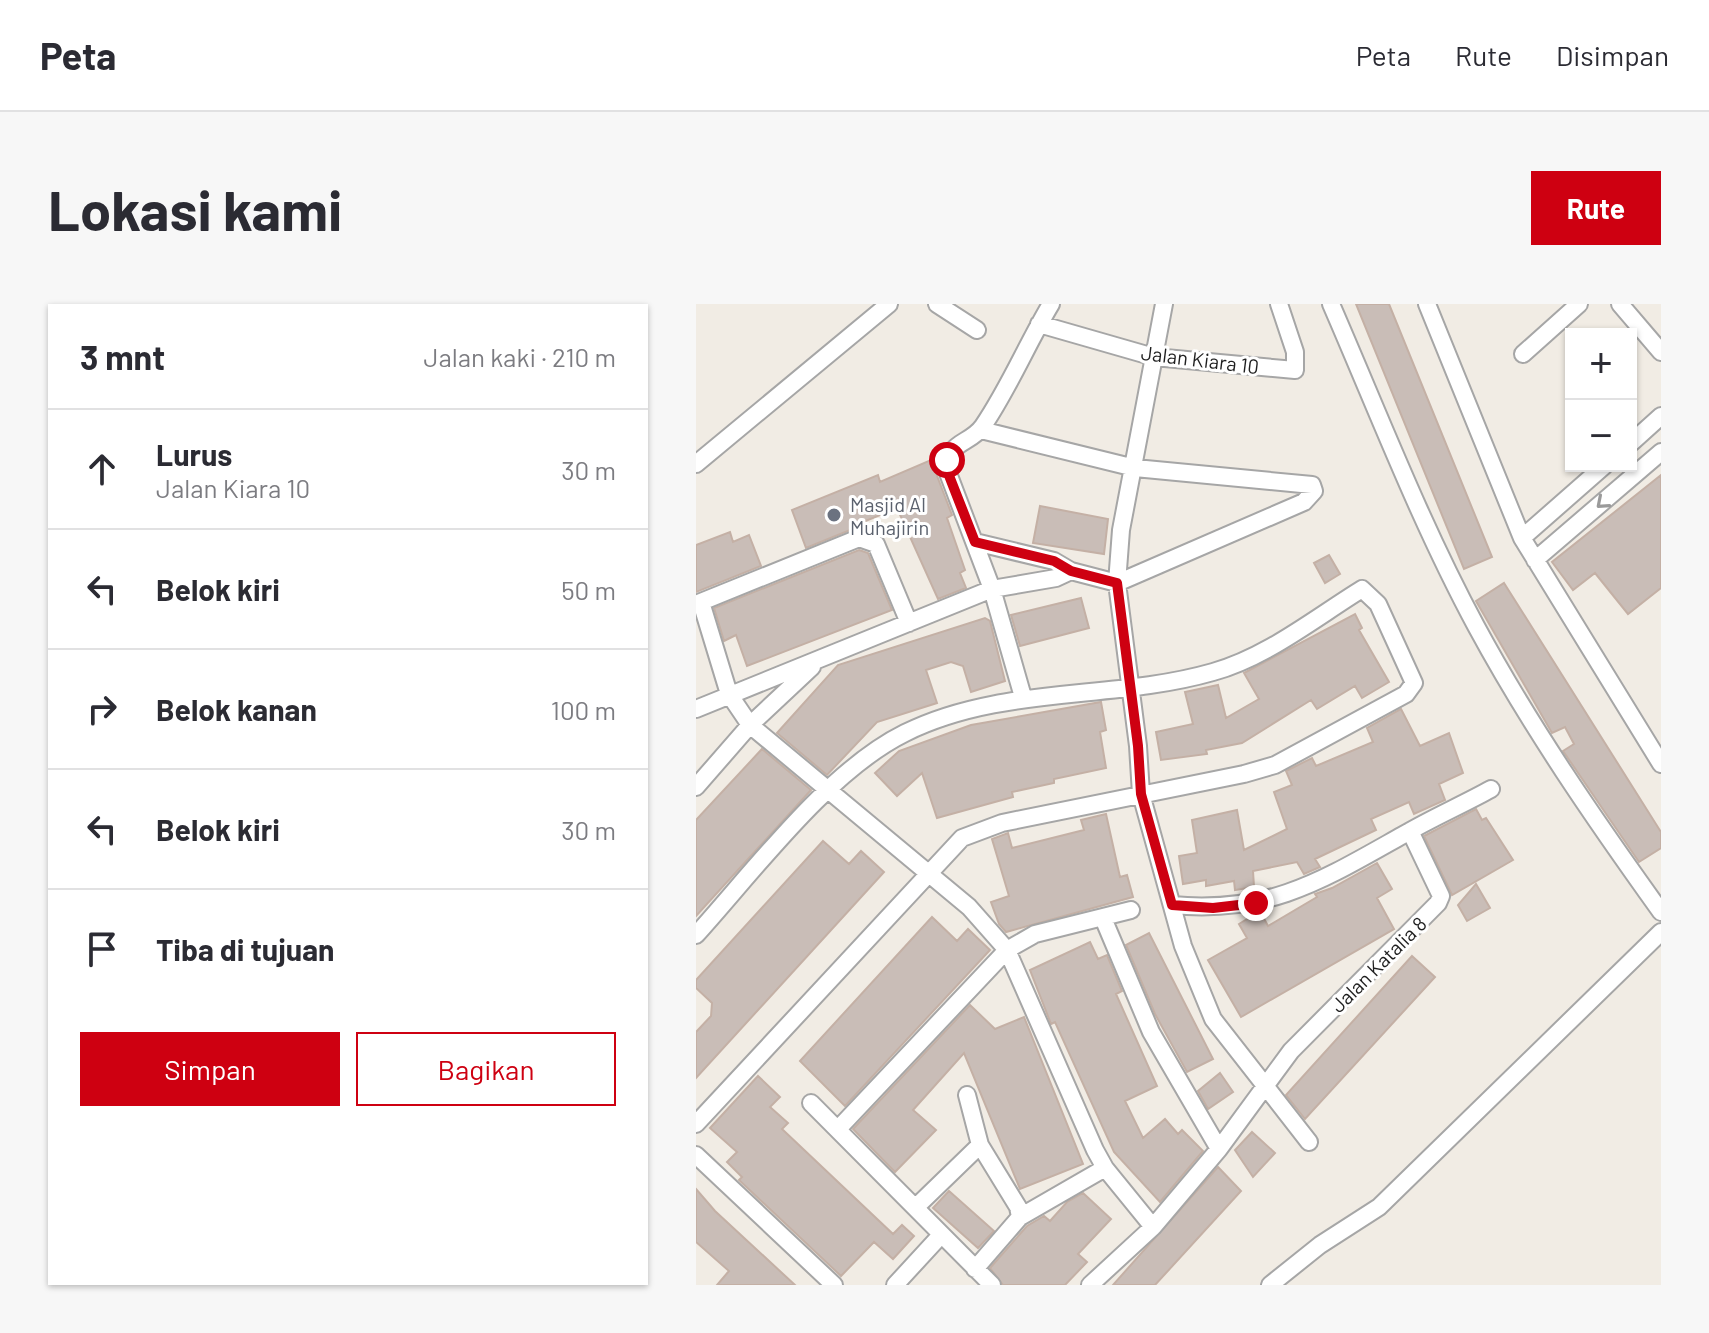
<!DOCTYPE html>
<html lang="id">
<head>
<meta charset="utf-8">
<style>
  body { margin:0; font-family:Barlow,sans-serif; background:#f7f7f7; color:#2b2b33 }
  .controls { position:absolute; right:24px; top:24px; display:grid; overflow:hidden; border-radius:0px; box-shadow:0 2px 6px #0004 }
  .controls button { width:72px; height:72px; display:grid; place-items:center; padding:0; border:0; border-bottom:2px solid #e1e1e2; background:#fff; color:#2b2b33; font:40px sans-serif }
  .stop { position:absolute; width:24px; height:24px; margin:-18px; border:6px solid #ce0011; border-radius:50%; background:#fff }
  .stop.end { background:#ce0011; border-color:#fff; box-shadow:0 2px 8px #0008 }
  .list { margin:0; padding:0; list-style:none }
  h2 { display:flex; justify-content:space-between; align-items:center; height:104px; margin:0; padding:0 32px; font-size:34px }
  h2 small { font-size:26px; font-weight:400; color:#7c7c81 }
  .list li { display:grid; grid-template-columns:52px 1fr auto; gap:24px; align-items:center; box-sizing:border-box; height:120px; padding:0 32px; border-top:2px solid #e1e1e2 }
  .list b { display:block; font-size:30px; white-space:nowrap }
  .list p { margin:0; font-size:26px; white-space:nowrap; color:#7c7c81 }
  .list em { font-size:26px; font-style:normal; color:#7c7c81 }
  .actions { display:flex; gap:16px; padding:24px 32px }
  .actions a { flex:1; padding:18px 0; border:2px solid #ce0011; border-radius:0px; text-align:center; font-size:28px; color:#ce0011 }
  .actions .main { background:#ce0011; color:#fff }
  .icon { flex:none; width:44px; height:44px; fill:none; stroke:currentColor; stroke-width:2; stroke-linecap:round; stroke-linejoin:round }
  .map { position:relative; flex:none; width:965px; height:981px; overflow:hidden; border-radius:0px }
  header { display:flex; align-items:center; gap:48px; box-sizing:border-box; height:112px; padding:0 40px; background:#fff; border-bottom:2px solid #e1e1e2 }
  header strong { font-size:38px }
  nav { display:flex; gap:44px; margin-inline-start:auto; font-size:28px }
  .intro { display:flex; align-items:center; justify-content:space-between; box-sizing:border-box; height:192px; padding:0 48px }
  h1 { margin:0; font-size:56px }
  .button { padding:20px 36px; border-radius:0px; background:#ce0011; color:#fff; font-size:28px; font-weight:700 }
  main { display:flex; gap:48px; padding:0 48px }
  aside { flex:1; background:#fff; border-radius:0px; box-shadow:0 2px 6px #0004 }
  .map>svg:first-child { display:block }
  .building { fill:#c9bdb7; stroke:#c4b0a5; stroke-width:2 }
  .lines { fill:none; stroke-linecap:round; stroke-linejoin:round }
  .street-casing { stroke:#a6a6a6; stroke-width:20 }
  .street { stroke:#fff; stroke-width:16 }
  .oneway { stroke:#9a9a9a }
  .route { stroke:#ce0011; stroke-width:10 }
  .worship-dot { fill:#6b7280; stroke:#fff; stroke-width:3 }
  .labels { text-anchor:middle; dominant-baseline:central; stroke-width:6; stroke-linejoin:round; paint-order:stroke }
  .street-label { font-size:20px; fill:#1f1f1f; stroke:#fff }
  .worship-label { font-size:20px; fill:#5b616d; stroke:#fff; text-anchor:start }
</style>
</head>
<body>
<header>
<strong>Peta</strong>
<nav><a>Peta</a><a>Rute</a><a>Disimpan</a></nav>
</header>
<div class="intro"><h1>Lokasi kami</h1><a class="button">Rute</a></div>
<main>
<aside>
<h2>3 mnt<small>Jalan kaki · 210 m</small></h2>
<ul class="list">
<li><svg class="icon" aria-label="ahead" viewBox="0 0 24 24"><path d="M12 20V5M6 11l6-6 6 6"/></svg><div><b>Lurus</b><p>Jalan Kiara 10</p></div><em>30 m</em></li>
<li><svg class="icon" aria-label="left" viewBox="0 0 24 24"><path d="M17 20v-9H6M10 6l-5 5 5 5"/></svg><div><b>Belok kiri</b></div><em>50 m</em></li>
<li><svg class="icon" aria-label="right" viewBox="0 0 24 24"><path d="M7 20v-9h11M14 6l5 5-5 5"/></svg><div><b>Belok kanan</b></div><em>100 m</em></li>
<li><svg class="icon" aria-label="left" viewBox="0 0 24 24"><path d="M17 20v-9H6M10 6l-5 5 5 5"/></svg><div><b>Belok kiri</b></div><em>30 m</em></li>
<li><svg class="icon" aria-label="arrive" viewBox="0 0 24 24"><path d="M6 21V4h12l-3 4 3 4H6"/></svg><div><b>Tiba di tujuan</b></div></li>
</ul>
<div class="actions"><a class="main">Simpan</a><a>Bagikan</a></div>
</aside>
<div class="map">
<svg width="965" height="981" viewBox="0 0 965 981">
  <rect width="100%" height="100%" fill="#f1ece4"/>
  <!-- building -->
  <path class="building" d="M660,0H693L796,253L768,265Z
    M235,156L256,211L251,214L269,266L264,269L270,284L242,295L201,204L167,218L170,225L159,224L110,244L96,206L182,171L184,178Z
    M965,171V284L932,310L899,269L877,286L856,258Z
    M344,202L412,215L408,250L337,239Z
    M34,228L37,238L53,231L65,262L0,288V241Z
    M163,246L172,249L196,306L51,362L40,331L28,337L18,304Z
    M633,251L644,270L629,279L618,259Z
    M808,279L965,528V544L943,558L867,447L878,440L869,423L856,429L780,297Z
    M385,294L393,324L324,342L315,311Z
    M659,310L666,324L663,326L693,378L666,394L659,382L621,405L615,396L546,439L510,446L511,450L465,456L460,428L497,420L489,388L522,381L530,414L563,395L548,369Z
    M289,314L294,317L309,377L275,388L267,362L255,358L230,366L241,399L181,418L131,471L81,429L142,361Z
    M405,398L410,426L404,428L410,464L358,475V479L316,488L317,493L241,514L226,469L201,492L179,469L203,447L275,421Z
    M705,405L724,442L753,429L767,469L743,480L749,496L718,510L713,498L675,515L680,526L619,555L624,563L608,570L601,558L557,567L558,583L539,586L538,577L510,582V576L487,580L483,552L501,549L496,516L541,506L548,546L591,525L578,488L596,481L590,467L616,454L620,462L677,438L671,424Z
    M66,445L115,486L0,612V516Z
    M780,505L786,516L790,514L817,556L756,591L728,532Z
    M410,510L424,573L431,571L437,593L310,628L303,620L295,598L313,592L296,535L312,529L316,544L388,526L385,516Z
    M127,537L153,560L165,547L188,568L0,774V728L15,712L16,699L0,684V676Z
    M681,559L696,585L681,594L698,625L545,713L512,656L551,634L543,620L564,607L572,622L621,593L619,590L636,584Z
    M780,580L794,604L771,617L762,601Z
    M236,613L261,637L272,625L294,646L149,802L104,757Z
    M453,629L517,755L491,768L459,710L430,641Z
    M394,638L402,655L411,651L426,687L420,690L461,782L429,797L447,834L469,815L482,830L486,826L507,847L464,898L418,848L359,718L355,720L334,666Z
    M716,652L739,673L609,815L590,791Z
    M274,701L299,725L328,713L387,860L324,885L268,749L217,806L240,826L199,868L157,825Z
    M524,769L537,788L512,805L502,787Z
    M62,772L84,793L74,803L92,819L86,825L197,930L206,921L218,932L197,955L178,938L145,972L43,876L46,873L31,858L41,848L14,824Z
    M556,828L579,849L557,873L539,846Z
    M522,863L545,887L459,981H417Z
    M0,885L19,907L99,981H21L33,967L0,938Z
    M253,887L298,927L282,944L237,904Z
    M387,889L415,915L382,950L391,958L369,981H307L294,964L331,922L348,912L354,917L371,898Z"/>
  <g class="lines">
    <!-- street casing -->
    <g class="street-casing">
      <path id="street" d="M241,0L281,26
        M468,0L425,226L421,279L442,442L445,490L487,642L517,715L613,838
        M635,0C682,108 724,218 780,322C834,422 899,516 965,608
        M731,0L826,234L965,460
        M924,0L965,48
        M343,20L458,53L599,66V48L583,0
        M827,50L883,0
        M935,139L965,112
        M0,160L193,0
        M826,234L908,162
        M279,238L358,257L375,267L421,279L608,198L618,187L616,181L439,164L285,126
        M839,256L965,148
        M5,298L33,390L54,421L273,603L311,646L399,846L409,864L457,923
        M0,300L163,234L180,240L213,319
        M327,393L296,285L252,169C249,136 273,142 287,122C313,84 331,40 355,0
        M0,405L296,285L360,274L375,267
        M0,483L54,421L116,363
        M476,601C574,610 625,577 707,531C736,514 766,501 795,485
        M407,614L455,728L523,845
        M0,631C58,567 132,467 209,429C306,381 416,397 517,368C571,353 619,314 666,285L682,300L718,379L710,390L579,461L548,470L306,519L266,534L0,820
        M271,791L284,841L322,903L324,913L279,965
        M115,799L296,981
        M142,825L311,646L339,630L435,606
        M0,851L138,981
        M221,902L284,841
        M324,913L409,864
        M199,981L245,931
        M394,981L457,923L523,845L595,747L742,599L745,592L714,527
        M574,981L624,941L683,903L965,628"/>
    </g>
    <!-- street -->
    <use href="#street" class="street"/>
  </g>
  <!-- one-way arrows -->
  <defs><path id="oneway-chevron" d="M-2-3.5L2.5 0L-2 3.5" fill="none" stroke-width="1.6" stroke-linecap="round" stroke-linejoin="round" transform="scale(2)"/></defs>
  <use class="oneway" href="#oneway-chevron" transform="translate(906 199) rotate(139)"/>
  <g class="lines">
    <!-- route -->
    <path class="route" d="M251,156L252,169L279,238L358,257L375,267L421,279L442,442L445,490L476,601L517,604L560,599"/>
  </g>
  <!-- markers -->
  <circle class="worship-dot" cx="138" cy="211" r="8"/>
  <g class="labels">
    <!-- street labels -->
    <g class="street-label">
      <text transform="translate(504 55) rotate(7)">Jalan Kiara 10</text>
      <text transform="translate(682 660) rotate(-45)">Jalan Katalia 8</text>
    </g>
    <!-- worship labels -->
    <g class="worship-label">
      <text x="154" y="200">Masjid Al<tspan x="154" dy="23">Muhajirin</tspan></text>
    </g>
  </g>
</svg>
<div class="controls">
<button>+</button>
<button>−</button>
</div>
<div class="stop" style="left:251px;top:156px"></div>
<div class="stop end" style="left:560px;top:599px"></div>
</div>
</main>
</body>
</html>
